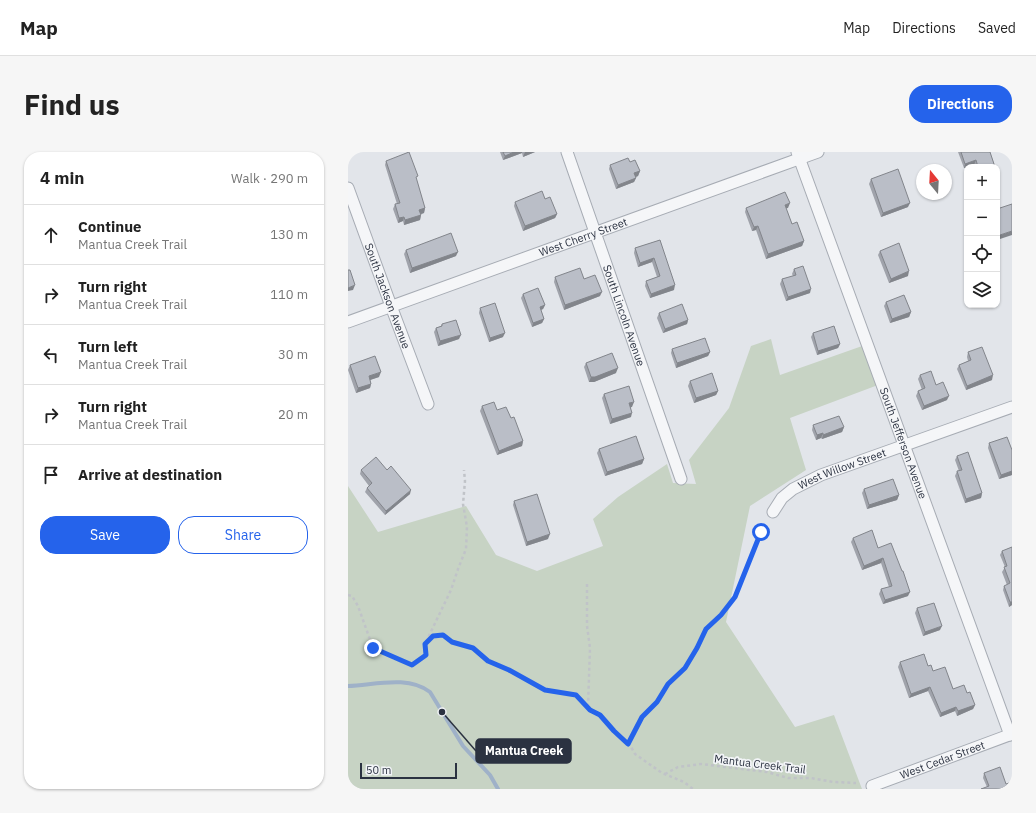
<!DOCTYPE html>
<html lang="en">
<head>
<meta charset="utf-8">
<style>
  body { margin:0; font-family:"IBM Plex Sans",sans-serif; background:#f6f6f6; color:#222 }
  .controls { position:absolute; right:12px; top:12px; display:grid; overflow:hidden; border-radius:8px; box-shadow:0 1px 3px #0004 }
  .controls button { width:36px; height:36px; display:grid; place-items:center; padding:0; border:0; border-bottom:1px solid #e0e0e0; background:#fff; color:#222; font:20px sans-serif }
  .compass { position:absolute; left:568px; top:12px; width:36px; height:36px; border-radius:50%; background:#fff; box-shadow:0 1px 3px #0004; rotate:342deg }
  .scale { position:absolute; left:12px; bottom:10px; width:97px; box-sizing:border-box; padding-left:4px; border:2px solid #2b3241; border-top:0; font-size:11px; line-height:14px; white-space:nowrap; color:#2b3241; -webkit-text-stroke:3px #f2f4f7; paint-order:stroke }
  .stop { position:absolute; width:12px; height:12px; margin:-9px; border:3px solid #2563eb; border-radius:50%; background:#fff }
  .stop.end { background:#2563eb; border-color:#fff; box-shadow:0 1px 4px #0008 }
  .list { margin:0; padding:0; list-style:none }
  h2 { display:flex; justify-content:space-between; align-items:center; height:52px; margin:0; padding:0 16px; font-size:17px }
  h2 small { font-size:13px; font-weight:400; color:#767676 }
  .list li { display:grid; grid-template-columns:26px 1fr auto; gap:12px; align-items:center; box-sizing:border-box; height:60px; padding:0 16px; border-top:1px solid #e0e0e0 }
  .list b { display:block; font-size:15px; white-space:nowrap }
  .list p { margin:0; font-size:13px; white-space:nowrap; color:#767676 }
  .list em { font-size:13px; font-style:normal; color:#767676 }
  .actions { display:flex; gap:8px; padding:12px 16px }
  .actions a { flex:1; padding:9px 0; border:1px solid #2563eb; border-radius:16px; text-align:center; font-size:14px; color:#2563eb }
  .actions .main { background:#2563eb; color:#fff }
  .icon { flex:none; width:22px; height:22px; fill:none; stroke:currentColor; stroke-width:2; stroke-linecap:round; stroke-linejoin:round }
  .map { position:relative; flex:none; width:664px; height:637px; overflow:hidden; border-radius:16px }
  header { display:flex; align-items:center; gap:24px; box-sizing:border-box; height:56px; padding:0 20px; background:#fff; border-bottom:1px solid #e0e0e0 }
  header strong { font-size:19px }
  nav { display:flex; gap:22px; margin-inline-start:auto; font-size:14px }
  .intro { display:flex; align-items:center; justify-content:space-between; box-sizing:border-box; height:96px; padding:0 24px }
  h1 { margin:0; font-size:28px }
  .button { padding:10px 18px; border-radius:16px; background:#2563eb; color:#fff; font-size:14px; font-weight:700 }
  main { display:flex; gap:24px; padding:0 24px }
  aside { flex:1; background:#fff; border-radius:16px; box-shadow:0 1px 3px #0004 }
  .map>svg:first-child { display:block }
  .green { fill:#c7d3c4 }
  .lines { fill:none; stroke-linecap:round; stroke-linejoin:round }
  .stream { stroke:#9fb1c8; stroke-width:4 }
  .minor-casing { stroke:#a7acb4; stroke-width:13 }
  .path { stroke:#c0c3c8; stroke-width:2.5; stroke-dasharray:3 3; stroke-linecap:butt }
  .minor { stroke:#f5f6f8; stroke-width:11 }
  .wall { fill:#a0a3ab }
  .shaded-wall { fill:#82858b }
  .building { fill:#babec7; stroke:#82858b }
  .route { stroke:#2563eb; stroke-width:5 }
  .labels { text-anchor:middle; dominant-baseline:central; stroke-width:3.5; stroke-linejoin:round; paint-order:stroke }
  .street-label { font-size:11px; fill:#2b3241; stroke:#f2f4f7 }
  .leader { fill:none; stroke:#2b3241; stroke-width:1.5 }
  .callout-dot { fill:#2b3241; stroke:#f2f4f7; stroke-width:1.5 }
  .callout { fill:#2b3241; stroke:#2b3241; stroke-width:1.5 }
  .callout-label { font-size:12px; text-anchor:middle; font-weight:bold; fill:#fff }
</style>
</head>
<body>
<header>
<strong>Map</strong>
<nav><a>Map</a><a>Directions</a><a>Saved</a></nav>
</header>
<div class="intro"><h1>Find us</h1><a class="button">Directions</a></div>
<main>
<aside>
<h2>4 min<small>Walk · 290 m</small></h2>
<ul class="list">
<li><svg class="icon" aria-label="ahead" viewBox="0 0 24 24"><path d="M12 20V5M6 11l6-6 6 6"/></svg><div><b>Continue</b><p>Mantua Creek Trail</p></div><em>130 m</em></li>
<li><svg class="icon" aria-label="right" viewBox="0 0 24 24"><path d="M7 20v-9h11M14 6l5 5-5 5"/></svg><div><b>Turn right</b><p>Mantua Creek Trail</p></div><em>110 m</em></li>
<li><svg class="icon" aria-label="left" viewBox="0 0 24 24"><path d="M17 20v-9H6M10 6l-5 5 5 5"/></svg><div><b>Turn left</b><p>Mantua Creek Trail</p></div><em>30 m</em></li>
<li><svg class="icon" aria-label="right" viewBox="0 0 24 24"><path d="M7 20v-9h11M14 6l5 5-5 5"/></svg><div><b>Turn right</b><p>Mantua Creek Trail</p></div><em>20 m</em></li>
<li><svg class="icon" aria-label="arrive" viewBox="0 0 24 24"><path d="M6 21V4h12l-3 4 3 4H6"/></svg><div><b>Arrive at destination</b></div></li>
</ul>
<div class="actions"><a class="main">Save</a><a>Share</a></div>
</aside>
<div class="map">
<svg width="664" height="637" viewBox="0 0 664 637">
  <rect width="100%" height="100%" fill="#e2e5ea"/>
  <!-- green -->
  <path class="green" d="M423,187L432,223L517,193L530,233L442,266L458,318L402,354L378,470L447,575L486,563L514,637H0V334L30,380L118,354L148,403L189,419L255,394L245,367L270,345L319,312L325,331L348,332L341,308L381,256L403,194Z"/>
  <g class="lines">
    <!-- stream -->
    <path class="stream" d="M0,534C27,533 59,523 82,540L115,594L142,623L150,637"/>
    <!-- minor casing -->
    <g class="minor-casing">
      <g id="minor">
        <path id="s1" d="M219,0L333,327"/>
        <path id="s2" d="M449,0L662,583"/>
        <path id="s3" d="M0,36L43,154L80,252"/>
        <path id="s4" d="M0,170L470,0"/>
        <path id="s5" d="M425,360L434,346L445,337L473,323L664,255"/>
        <path id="s6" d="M524,634L664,582"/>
      </g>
    </g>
    <!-- path -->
    <path class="path" d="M239,432V474L242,496L240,555
      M0,443L4,444L10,454L25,496L64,513L78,503L77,492L85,484L95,483L104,489L125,496L140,509L161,518L197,538L228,543L242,558L252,563L267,579L282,593L287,602L314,621L336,630L345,637
      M78,490L103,438L110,417L118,397L119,375L115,352L117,329L116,318
      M280,591L294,565L309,550L320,532L337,516L349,496L358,477L373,463L387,445L413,380
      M317,622L330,615L353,612L419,620L440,626H463L485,630L508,631"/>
    <!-- minor -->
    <use href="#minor" class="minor"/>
  </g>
  <!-- wall -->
  <path class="wall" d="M152,0H187L175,5L174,1L155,8Z
    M610,0H642L647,15H627L626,13L616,16Z
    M38,9L68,27L77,56L76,61L73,62V63L72,68L56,73L55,69L50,71L45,57L47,52H49L37,13Z
    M282,10L292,19L290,24L288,25V26L286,30L268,37L261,17L262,13Z
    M523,27L560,55L533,65L521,32Z
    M197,47L209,62L207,66L175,79L166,54L167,50Z
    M398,56H440H438L444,72L456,89L454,94L418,107L408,78L404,79L397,60Z
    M312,88L326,138L302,146L297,134L298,129L309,125L304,110L290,115L286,101L287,96Z
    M58,98L108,104L62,121L56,102Z
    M532,99L560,124L541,131L530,103Z
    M446,117L462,141L438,149L432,132L434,127L445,124L444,122Z
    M207,125L236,127L252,144L216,158L206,130Z
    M175,142L197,153L195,157L193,158L196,167L194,171L184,175L173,146Z
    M538,150L563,160L561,165L542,171L536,154Z
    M132,156L155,185L141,190L131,161Z
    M311,161L340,168L339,172L315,181L309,166Z
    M94,172L111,187L90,194L86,180L88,176L93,174Z
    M465,181L492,192L490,196L469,203L463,185Z
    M324,197L362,200L360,204L328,216L323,201Z
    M620,200L644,228L618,238L609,217L611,213L620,209L619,205Z
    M238,211L268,221L246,230H241L236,215Z
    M2,213L31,225L22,228L23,232L22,236L8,241L0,218Z
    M572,223L588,233L599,248L574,258L568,244L570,239L574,238L570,227Z
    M342,229L370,239L368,243L346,251L340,234Z
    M256,242L284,255H283V265L262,272L254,246Z
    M134,254L163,266L175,289L174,294L149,303L132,259Z
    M465,273L496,275L494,280L474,287L473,286L468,288L464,278Z
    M641,291L664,298V323L651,327L640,296Z
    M251,297L296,307L294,312L257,324L249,301Z
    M609,304L634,341L633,346L617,351L607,324L609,319H611L607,308Z
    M13,318H39L62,342L37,363L17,340L19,336L21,334L12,322Z
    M516,337L551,343L549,348L519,357L514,341Z
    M166,349L200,387L178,394L165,353Z
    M505,386L530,396L560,444L535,452L531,442L533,437L541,435L533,411L514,418L503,390Z
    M664,395V453L661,455L655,438L656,434L659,433L654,420L657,415L652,403L654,399Z
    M569,456L592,478L575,484L567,461Z
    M552,510L580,514L605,537L619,541L627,553L625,557L609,564L607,559L592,565L580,539L561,546L550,515Z
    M636,621L658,632L664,637L639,635L635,626Z"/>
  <!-- shaded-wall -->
  <path class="shaded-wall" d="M166,0H174V1L155,8L157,4Z
    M177,0H187L175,5Z
    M628,8L626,13L616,16L617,12Z
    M292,19L290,24L285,26L286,21Z
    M288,26L286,30L268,37L270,33Z
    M442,51L440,56L435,57L437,53Z
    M562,51L560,55L533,65L535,61Z
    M77,56L76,61L70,63L71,58Z
    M209,62L207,66L175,79L177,74Z
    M73,63L72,68L56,73L57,68Z
    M56,65L55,69L50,71L51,66Z
    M410,74L408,78L404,79L406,75Z
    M664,79V83L649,88V84Z
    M456,89L454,94L418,107L420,102Z
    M110,100L108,104L62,121L64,116Z
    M306,106L304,110L290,115L292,111Z
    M561,119L560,124L541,131L543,127Z
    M7,133L5,138L0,139V136Z
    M327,133L326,138L302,146L303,142Z
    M463,137L462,141L438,149L440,145Z
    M254,140L252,144L216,158L217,153Z
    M197,153L195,157L190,159L192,155Z
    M563,160L561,165L542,171L544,167Z
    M196,167L194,171L184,175L185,171Z
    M340,168L339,172L315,181L317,177Z
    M157,181L155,185L141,190L142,186Z
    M113,183L111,187L90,194L92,189Z
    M492,192L490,196L469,203L470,199Z
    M362,200L360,204L328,216L329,211Z
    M270,216L268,221L246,230H241L243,225Z
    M33,220L31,225L19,229L21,224Z
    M645,223L644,228L618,238L619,234Z
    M23,232L22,236L8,241L10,236Z
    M370,239L368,243L346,251L348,246Z
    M601,244L599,248L574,258L576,254Z
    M286,250L284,255L280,256L281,251Z
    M284,261L283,265L262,272L264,267Z
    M496,275L494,280L474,287L475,283Z
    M475,281L473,286L468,288L469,283Z
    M175,289L174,294L149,303L151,299Z
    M296,307L294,312L257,324L259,320Z
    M664,319V323L651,327L653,323Z
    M63,338L62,342L37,363L38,359Z
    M634,341L633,346L617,351L618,347Z
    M551,343L549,348L519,357L521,353Z
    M202,382L200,387L178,394L179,390Z
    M535,406L533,411L514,418L516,414Z
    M562,440L560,444L535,452L537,448Z
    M662,450H664V453L661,455Z
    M594,474L592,478L575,484L577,480Z
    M582,535L580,539L561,546L563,542Z
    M627,553L625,557L609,564L610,559Z
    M608,555L607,559L592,565L593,561Z"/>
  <!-- building -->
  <path class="building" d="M61,0L70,24L68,25L77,56L71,58L73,63L57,68L56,65L51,66L47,52L52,51L38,9Z
    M155,0H166L157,4Z
    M613,0H642L647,15H630L628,8L617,12Z
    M280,6L282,10L287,8L292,19L286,21L288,26L270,33L262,13Z
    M550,17L562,51L535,61L523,27Z
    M194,39L197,47L202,45L209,62L177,74L167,50Z
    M437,40L442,51L437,53L444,72L449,70L456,89L420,102L410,74L406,75L398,56Z
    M664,52V79L649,84V57Z
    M103,81L110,100L64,116L58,98Z
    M312,88L327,133L303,142L298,129L312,124L306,106L292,111L287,96Z
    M551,91L561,119L543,127L532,99Z
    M455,114L463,137L440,145L434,127L448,123L446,117Z
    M232,116L236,127L247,123L254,140L217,153L207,125Z
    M0,118H2L7,133L0,136Z
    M190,136L197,153L192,155L196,167L185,171L175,142Z
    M556,143L563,160L544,167L538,150Z
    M147,151L157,181L142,186L132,156Z
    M334,152L340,168L317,177L311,161Z
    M108,168L113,183L92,189L88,176L94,174V172Z
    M486,174L492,192L470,199L465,181Z
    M357,186L362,200L329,211L324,197Z
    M634,195L645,223L619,234L611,213L623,208L620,200Z
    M264,201L270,216L247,225H243L238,211Z
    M27,204L33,220L21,224L23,232L10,236L2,213Z
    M583,219L588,233L595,230L601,244L576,254L570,239L577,236L572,223Z
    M364,221L370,239L348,246L342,229Z
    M281,234L286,250L281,251L284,261L264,267L256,242Z
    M146,250L149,258L158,255L163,266L166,265L175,289L151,299L134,254Z
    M491,264L496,275L475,283V281L469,283L465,273Z
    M288,284L296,307L259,320L251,297Z
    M659,285L664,298V319L653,323L641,291Z
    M620,300L634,341L618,347L609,319L614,318L609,304Z
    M28,305L39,318L43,314L63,338L38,359L19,336L24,331L13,318Z
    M545,327L551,343L521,353L516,337Z
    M189,342L202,382L179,390L166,349Z
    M524,378L530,396L543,391L554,419H555L562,440L537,448L533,437L544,434L535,406L516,414L505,386Z
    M664,395V450H662L656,434L662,431L656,415L659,414L654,399Z
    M586,451L594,474L577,480L569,456Z
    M576,502L580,514L583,513L585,519L597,515L605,537L616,533L619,541L622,540L627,553L610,559L608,555L593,561L582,535L563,542L552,510Z
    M652,615L658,632L664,630V637H633L641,634L636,621Z"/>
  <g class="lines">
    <!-- route -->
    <path class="route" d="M25,496L64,513L78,503L77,492L85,484L95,483L104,490L125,496L140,509L161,518L197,538L228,543L242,558L252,563L266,579L280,592L294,565L309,550L320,532L337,516L349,496L358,477L373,463L387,445L413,380"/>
  </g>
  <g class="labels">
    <!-- street labels -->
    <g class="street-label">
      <text stroke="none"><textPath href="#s4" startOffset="250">West Cherry Street</textPath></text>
      <text stroke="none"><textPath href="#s3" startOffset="115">South Jackson Avenue</textPath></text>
      <text stroke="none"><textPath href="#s1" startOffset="173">South Lincoln Avenue</textPath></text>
      <text stroke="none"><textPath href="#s2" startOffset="310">South Jefferson Avenue</textPath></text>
      <text stroke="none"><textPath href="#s5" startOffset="84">West Willow Street</textPath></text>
      <text stroke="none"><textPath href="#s6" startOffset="75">West Cedar Street</textPath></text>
      <text transform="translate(412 612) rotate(7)">Mantua Creek Trail</text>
    </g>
  </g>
  <!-- callouts -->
  <path class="leader" d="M94 560L128 599"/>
  <circle class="callout-dot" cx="94" cy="560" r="4"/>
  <rect class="callout" x="128" y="587" width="95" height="24" rx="4"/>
  <g class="callout-label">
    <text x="176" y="603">Mantua Creek</text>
  </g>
</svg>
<div class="controls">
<button>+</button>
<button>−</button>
<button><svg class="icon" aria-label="locate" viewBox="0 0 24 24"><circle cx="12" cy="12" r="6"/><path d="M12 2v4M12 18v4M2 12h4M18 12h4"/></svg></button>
<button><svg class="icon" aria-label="layers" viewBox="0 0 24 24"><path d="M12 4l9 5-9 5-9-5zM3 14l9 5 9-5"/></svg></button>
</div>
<svg class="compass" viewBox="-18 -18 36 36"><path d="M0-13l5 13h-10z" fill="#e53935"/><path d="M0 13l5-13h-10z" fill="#767676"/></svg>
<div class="scale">50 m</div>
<div class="stop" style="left:413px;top:380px"></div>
<div class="stop end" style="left:25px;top:496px"></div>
</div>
</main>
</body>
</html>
